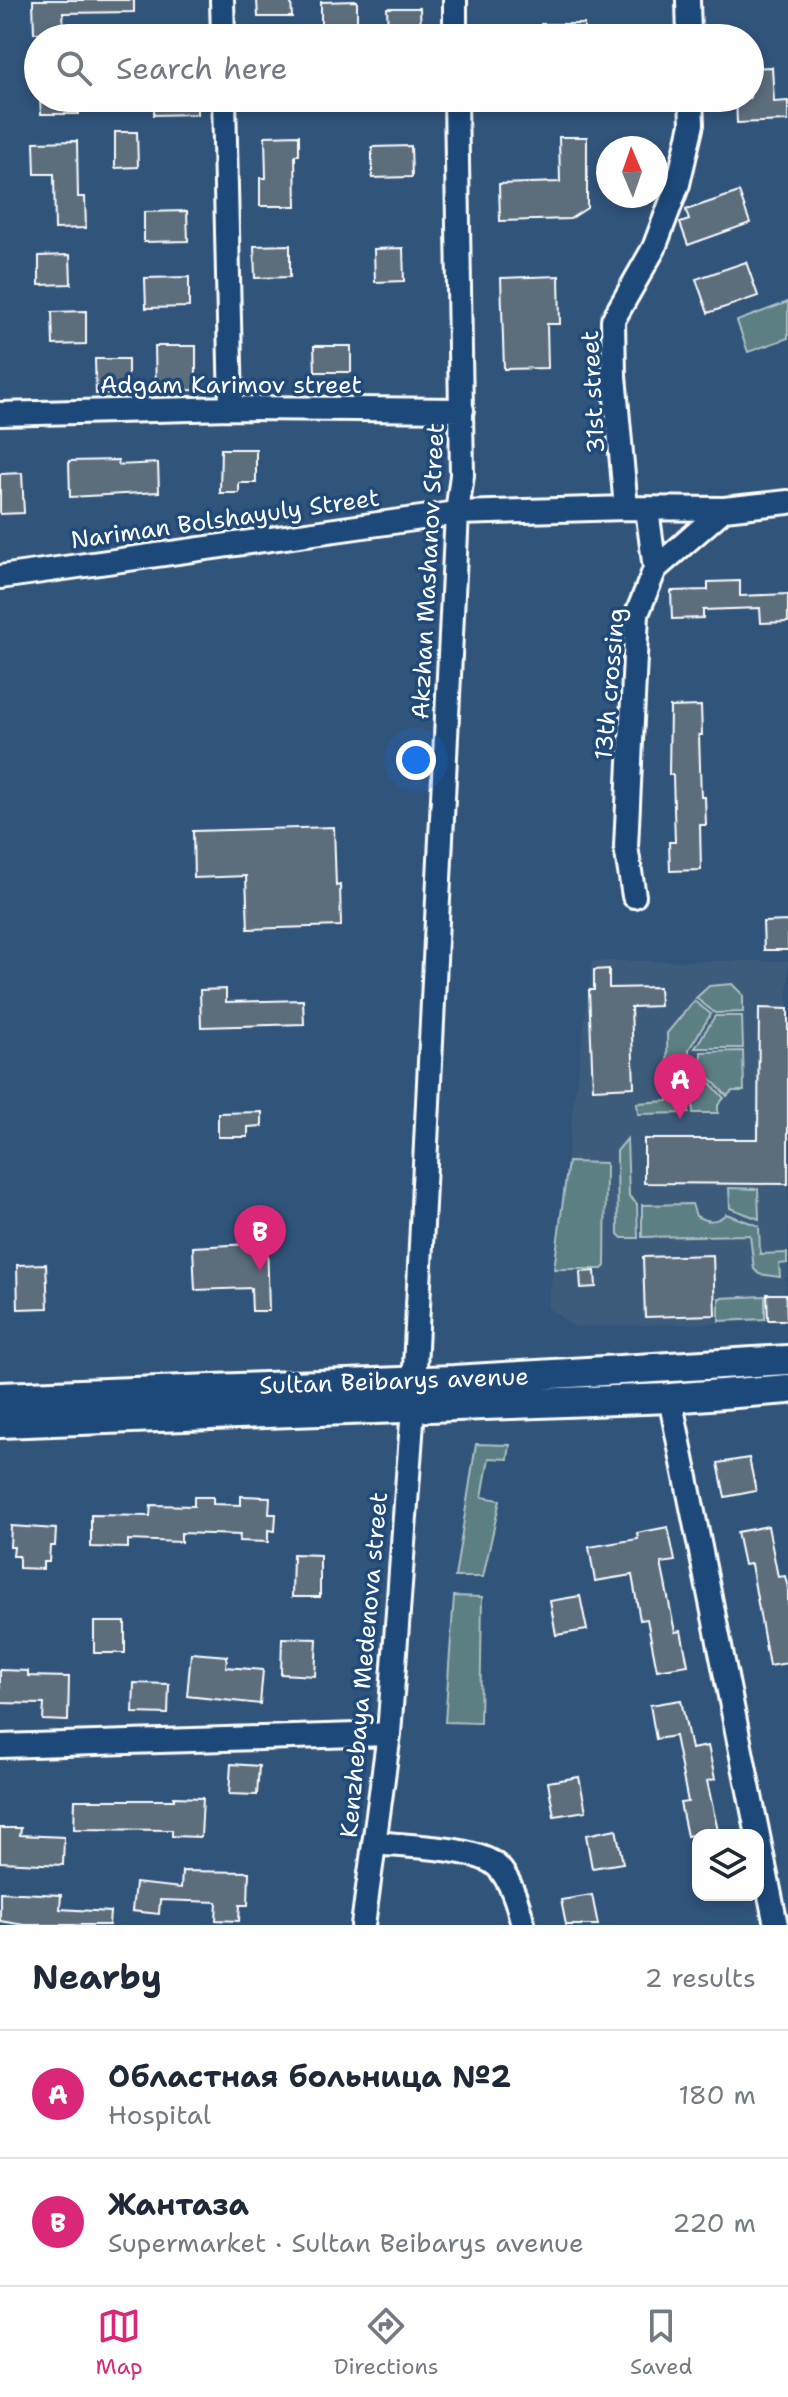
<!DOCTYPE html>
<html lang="en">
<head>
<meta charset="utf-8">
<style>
  body { margin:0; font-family:"Shantell Sans",sans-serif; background:#f2f2f3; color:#1f2937 }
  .controls { position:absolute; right:24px; bottom:24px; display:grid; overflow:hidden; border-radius:16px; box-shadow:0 4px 12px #0003 }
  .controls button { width:72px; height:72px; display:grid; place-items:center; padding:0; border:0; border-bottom:2px solid #e0e1e3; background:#fff; color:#1f2937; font:40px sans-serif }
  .compass { position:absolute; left:596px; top:136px; width:72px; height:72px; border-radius:50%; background:#fff; box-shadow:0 4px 12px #0003; rotate:358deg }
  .you { position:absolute; left:416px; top:760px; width:28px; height:28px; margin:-20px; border:6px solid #fff; border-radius:50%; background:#1a73e8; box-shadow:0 0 0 12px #1a73e833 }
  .badge { display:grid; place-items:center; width:52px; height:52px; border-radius:50%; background:#db2777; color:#fff; font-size:26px; font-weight:700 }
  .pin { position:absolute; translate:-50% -66px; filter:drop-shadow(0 2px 4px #0008) }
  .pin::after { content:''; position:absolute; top:42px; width:28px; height:24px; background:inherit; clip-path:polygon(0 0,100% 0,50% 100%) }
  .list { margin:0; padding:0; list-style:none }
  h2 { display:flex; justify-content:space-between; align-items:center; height:104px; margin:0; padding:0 32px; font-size:34px }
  h2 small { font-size:26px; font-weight:400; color:#747a83 }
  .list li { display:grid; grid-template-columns:52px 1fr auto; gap:24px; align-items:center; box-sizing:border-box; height:128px; padding:0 32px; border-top:2px solid #e0e1e3 }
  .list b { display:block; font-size:30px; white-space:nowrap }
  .list p { margin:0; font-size:26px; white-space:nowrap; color:#747a83 }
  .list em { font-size:26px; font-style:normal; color:#747a83 }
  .icon { flex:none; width:44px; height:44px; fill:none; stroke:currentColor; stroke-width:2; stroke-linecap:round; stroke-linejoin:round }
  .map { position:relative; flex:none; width:788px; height:1925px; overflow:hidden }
  .search { position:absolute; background:#fff; box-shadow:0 4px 12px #0003; left:24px; right:24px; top:24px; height:88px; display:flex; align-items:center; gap:20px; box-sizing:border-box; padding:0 28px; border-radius:44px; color:#747a83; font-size:30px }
  .sheet { height:360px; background:#fff }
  nav { display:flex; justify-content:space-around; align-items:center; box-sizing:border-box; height:112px; border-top:2px solid #e0e1e3; background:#fff; font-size:22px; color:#747a83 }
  nav a { display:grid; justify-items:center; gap:4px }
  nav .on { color:#db2777 }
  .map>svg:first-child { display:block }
  .built { fill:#3e5c7b }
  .green { fill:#5b7f84; stroke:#adbfc2; stroke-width:2 }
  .building { fill:#5b6d7c; stroke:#fff; stroke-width:2 }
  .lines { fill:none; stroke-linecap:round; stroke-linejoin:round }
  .minor-casing { stroke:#fff; stroke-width:28 }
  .major-casing { stroke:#fff; stroke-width:34 }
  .minor { stroke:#1f4a7a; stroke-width:22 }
  .major { stroke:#1f4a7a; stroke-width:28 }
  .labels { text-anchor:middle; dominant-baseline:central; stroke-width:7; stroke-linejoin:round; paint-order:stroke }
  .street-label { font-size:24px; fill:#fff; stroke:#1f4a7a }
</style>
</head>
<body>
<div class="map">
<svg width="788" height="1925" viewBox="0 0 788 1925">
  <rect width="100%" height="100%" fill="#31547b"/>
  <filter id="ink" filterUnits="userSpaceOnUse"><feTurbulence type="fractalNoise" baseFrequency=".0125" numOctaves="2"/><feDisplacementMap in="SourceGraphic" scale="16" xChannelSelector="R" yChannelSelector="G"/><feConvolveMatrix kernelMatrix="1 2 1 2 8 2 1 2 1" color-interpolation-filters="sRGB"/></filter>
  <g filter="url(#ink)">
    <!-- built -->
    <path class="built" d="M592,961H788V1277H785L788,1321L574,1327L548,1308Z"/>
    <!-- green -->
    <path class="green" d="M788,302V338L748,352L737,321Z
      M732,984L743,995V1012L715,1013L696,998L709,986Z
      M694,1001L711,1014L689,1049V1113L638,1114L637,1103L668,1101L667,1033Z
      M715,1016H742L743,1048H695Z
      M743,1051L744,1091H732L727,1096L701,1069V1052Z
      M697,1069L724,1098L718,1105V1113H693V1070Z
      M627,1139L629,1196L637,1204L638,1238H622L618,1234L617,1151Z
      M568,1162L606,1163L605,1266L602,1269H554Z
      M729,1188L758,1189L759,1219L730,1208Z
      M692,1204L696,1216C707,1222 716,1223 726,1214L759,1226L760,1254L787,1253V1263L779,1264L780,1277L759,1274L754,1269L750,1235L642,1237V1205Z
      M765,1296V1319L719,1321V1298Z
      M476,1444L510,1445L508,1459L489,1458L482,1497L500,1500L483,1577H455Z
      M454,1596L482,1597L480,1723L445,1722Z"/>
    <!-- building -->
    <path class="building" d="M33,0H134V12L63,13L64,32L34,33Z
      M257,0H291L292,17H258Z
      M357,1V38H321V2Z
      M387,8H420L421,33L388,34Z
      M541,24H584V38H541Z
      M772,67L774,102L788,101V121L737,123L736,98H750V68Z
      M40,98H79V114H41Z
      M154,98H197V114L154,115Z
      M538,98H584V110L539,111Z
      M115,132H137L138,167L115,168Z
      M299,135V155H295L296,206H260V178H266L265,136Z
      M559,137H587V208L570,219L500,221L499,184L560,182Z
      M77,141L78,197H85L86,228L55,229L54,174H35L34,142Z
      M411,146L412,177L372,178V147Z
      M739,192L750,223L688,245L680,223L689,220L686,210Z
      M187,211L188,241L144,242V212Z
      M290,245V277L255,278L254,246Z
      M403,248L404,281L375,282L374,249Z
      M70,255L71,284L39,285V256Z
      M746,262L758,296L708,313L696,279Z
      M559,276L560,324H547L548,368L504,369L501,278Z
      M189,277V307L146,308L145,278Z
      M86,311V344L53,345L52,312Z
      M155,346H196V390L156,391Z
      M314,346H351V372H315Z
      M95,359H128V393L96,394Z
      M221,449H256V483H239V493H220Z
      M118,460V465L158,463L159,492L70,497L69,461Z
      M22,473L24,513L0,514V474Z
      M740,581V596L788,594V622L761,623L760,608L703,610V618L672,619L671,591L708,590V582Z
      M701,706L702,735H699L701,797H705L706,825H700L701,870L670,871L669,842H675L673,775H669L670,707Z
      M334,827L336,886L340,885L341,926L248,929L246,876L194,878L193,831Z
      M788,921V950H764L763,922Z
      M609,969V988L659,987L660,1006L631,1007L634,1087L593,1089L589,990H594V970Z
      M226,989V1002L303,1000L304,1024L201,1027L200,990Z
      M759,1008L788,1009V1184L644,1183V1139H758Z
      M262,1112V1126L248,1127V1137H218V1113Z
      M267,1237L269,1311H252L251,1288L195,1290L193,1247L250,1244V1238Z
      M713,1255L715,1315L645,1317L643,1257Z
      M46,1264L48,1308L18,1309L17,1265Z
      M595,1271L596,1287L581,1288L580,1272Z
      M767,1294H786L787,1320H768Z
      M749,1458L756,1491L725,1497L718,1463Z
      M241,1496L270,1497L269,1514H276L275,1531L268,1530V1542L239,1541L240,1535L181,1533V1542L128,1540V1548L91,1547V1515L150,1516L151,1505L194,1506V1497H213V1504L241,1505Z
      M11,1526L56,1529L55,1546H50L49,1562H43V1569L19,1568V1556H13L14,1547H10Z
      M768,1526L778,1577L785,1576L788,1588V1663L769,1666L751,1564L744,1565L737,1532Z
      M668,1527L675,1561L661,1563L675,1632L681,1631L688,1665L657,1670L647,1619L640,1620L632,1575L595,1581L589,1547L638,1539L637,1533Z
      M293,1554L320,1555V1597H292Z
      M580,1596L587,1630L556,1635L550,1601Z
      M94,1622H125V1653H94Z
      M282,1638L317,1639L315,1676L281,1674Z
      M191,1653L227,1656L226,1667L263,1670L260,1704L187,1696Z
      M0,1670L28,1671V1676L69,1677L68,1721L43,1720L44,1704L0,1703Z
      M134,1683L169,1684L168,1714L133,1713Z
      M681,1700L691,1749L708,1746L715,1779L707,1781L718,1831L687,1836L680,1803L688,1802L675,1736L656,1739L650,1705Z
      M231,1764L259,1766L257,1795L229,1794Z
      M579,1777L586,1811L554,1816L548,1782Z
      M174,1797L203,1798L201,1837L172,1836V1830L74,1829L75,1800H174Z
      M0,1828H21L20,1835L64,1837L63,1865L0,1862Z
      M616,1829L623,1863L592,1868L586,1835Z
      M182,1871L249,1872L248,1905H240L239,1921L216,1920L217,1902L160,1900L159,1914L132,1911L135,1883L181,1888Z
      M0,1892L61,1895L60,1909L110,1912L109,1925H24L0,1921Z
      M592,1895L598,1925H566L561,1900Z"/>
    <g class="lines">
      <!-- minor casing -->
      <g class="minor-casing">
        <path id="minor" d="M222,0L223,38
          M455,0V38
          M688,0L689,38
          M224,98L231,408
          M0,414L231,408L462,410
          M626,508L614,376L613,320L654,248L678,184L692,124L691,98
          M647,509L655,569
          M0,577L457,513L626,508L724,509L788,502
          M634,896L626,847L637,614L655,569L724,509
          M670,1398L776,1925
          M0,1746L389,1734
          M374,1843C403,1846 479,1847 498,1867C511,1881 519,1907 523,1925
          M363,1925L389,1734L413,1408L457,513L462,475L456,98"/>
      </g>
      <!-- major casing -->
      <g class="major-casing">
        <path id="major" d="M0,1397L454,1380L788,1360
          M0,1423L670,1398L788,1389"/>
      </g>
      <!-- minor -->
      <use href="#minor" class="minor"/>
      <!-- major -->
      <use href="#major" class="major"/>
    </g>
  </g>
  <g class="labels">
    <!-- street labels -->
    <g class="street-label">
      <text x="231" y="385">Adgam Karimov street</text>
      <text transform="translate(593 392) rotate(-93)">31st street</text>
      <text transform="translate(225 519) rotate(-8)">Nariman Bolshayuly Street</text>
      <text transform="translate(428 571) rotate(-87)">Akzhan Mashanov Street</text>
      <text transform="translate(610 684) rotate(-85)">13th crossing</text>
      <text transform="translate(394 1381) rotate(-2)">Sultan Beibarys avenue</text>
      <text transform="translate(364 1665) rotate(-85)">Kenzhebaya Medenova street</text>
    </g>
  </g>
</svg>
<div class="controls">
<button><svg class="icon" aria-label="layers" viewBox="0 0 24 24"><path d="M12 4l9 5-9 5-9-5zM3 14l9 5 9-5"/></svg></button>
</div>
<svg class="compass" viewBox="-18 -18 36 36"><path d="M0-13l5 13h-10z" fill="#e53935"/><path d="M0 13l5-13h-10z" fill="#747a83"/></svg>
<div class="you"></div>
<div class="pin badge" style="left:680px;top:1119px">A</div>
<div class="pin badge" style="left:260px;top:1271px">B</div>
<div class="search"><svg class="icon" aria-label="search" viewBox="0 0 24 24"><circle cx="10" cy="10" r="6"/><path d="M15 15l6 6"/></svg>Search here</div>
</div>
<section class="sheet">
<h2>Nearby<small>2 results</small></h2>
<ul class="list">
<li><span class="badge">A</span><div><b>Областная больница №2</b><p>Hospital</p></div><em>180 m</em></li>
<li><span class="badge">B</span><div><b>Жантаза</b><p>Supermarket · Sultan Beibarys avenue</p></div><em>220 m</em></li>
</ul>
</section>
<nav>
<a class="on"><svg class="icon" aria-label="map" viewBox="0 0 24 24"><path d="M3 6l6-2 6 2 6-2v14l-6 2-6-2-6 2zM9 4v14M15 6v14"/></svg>Map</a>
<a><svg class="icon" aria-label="directions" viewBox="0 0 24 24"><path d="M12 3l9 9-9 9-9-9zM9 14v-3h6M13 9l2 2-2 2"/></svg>Directions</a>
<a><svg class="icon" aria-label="saved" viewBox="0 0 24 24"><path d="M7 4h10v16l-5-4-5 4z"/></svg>Saved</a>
</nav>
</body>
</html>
